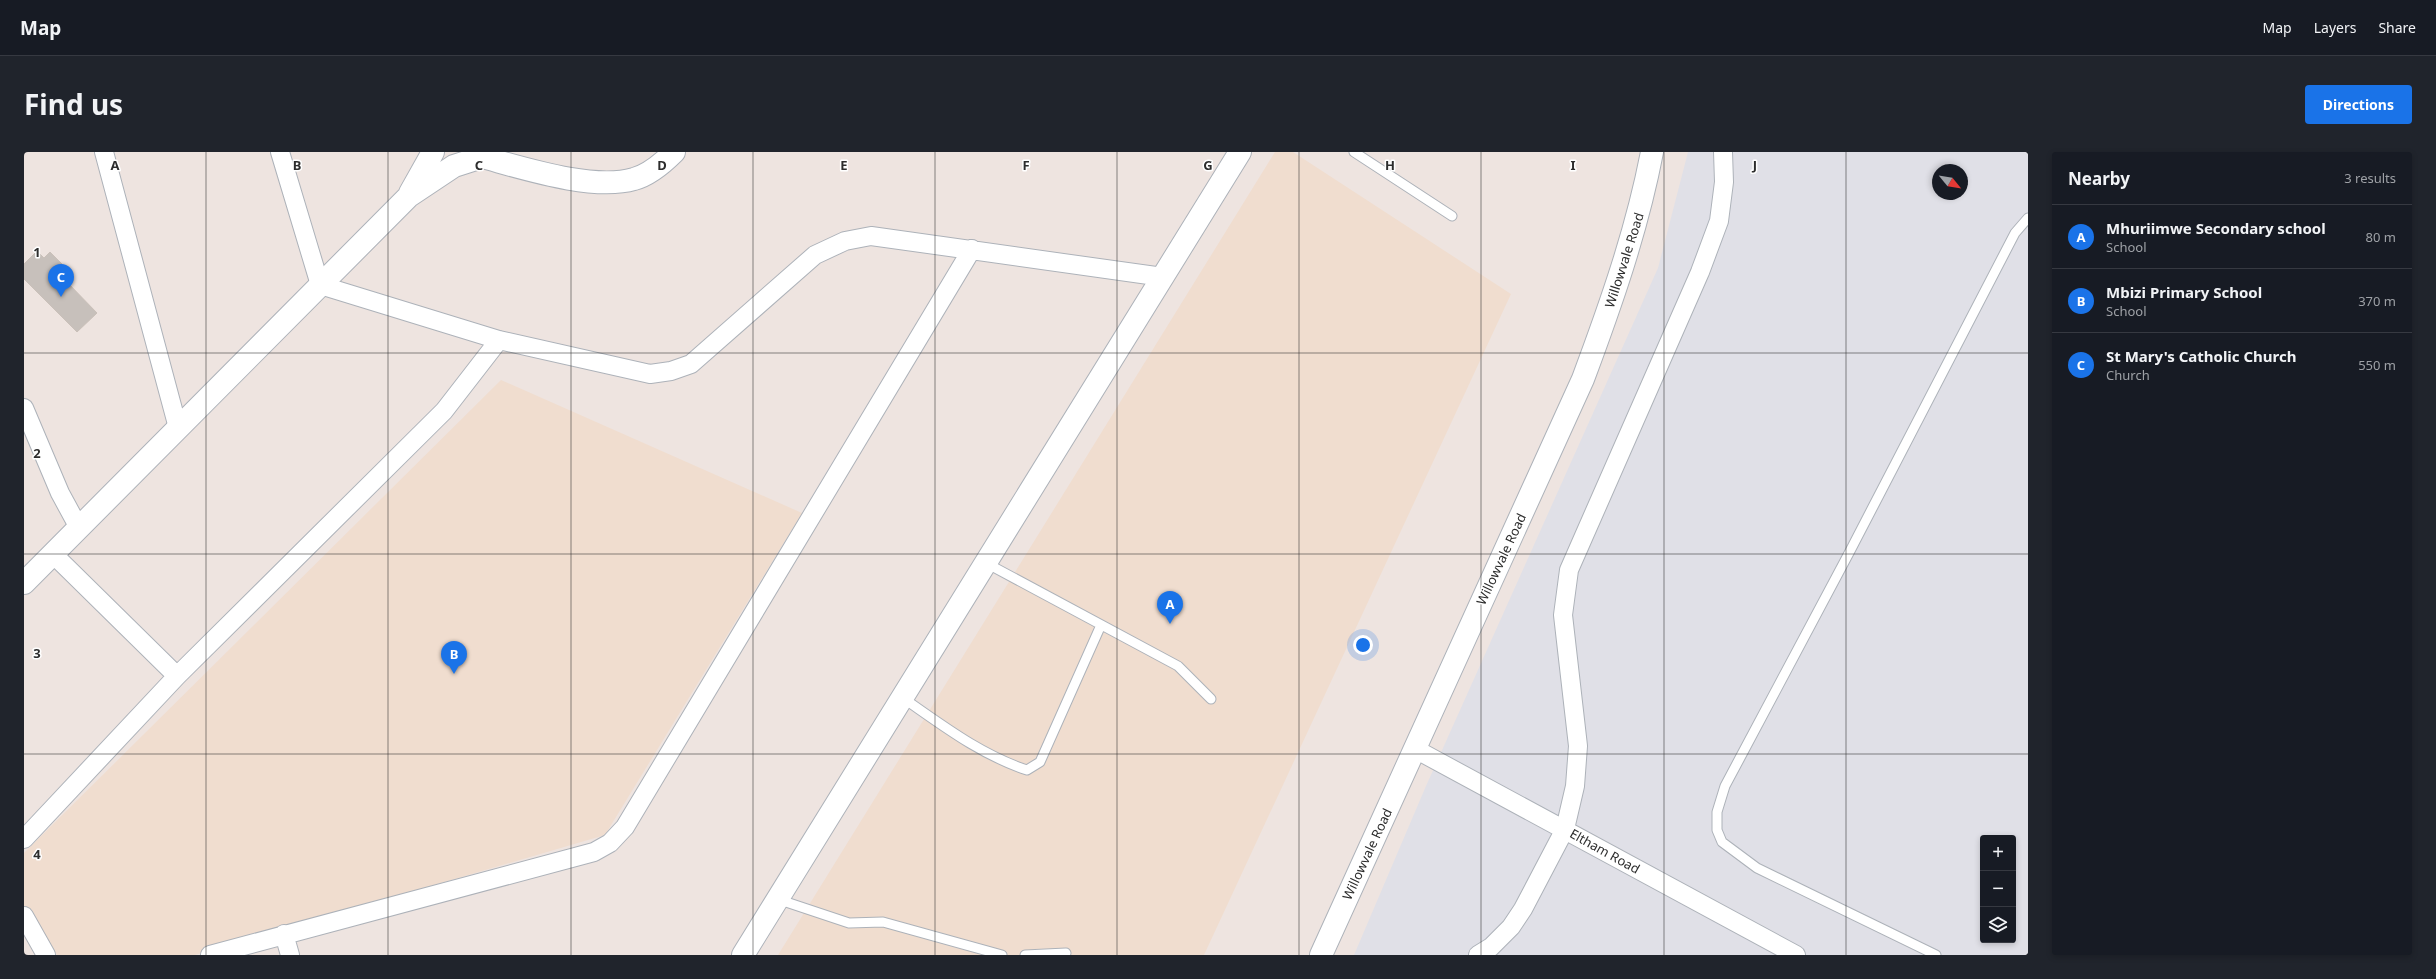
<!DOCTYPE html>
<html lang="en">
<head>
<meta charset="utf-8">
<style>
  body { margin:0; font-family:"Noto Sans",sans-serif; background:#20242c; color:#f1f3f6 }
  .controls { position:absolute; right:12px; bottom:12px; display:grid; overflow:hidden; border-radius:4px; box-shadow:0 2px 6px #0003 }
  .controls button { width:36px; height:36px; display:grid; place-items:center; padding:0; border:0; border-bottom:1px solid #363941; background:#171b24; color:#f1f3f6; font:20px sans-serif }
  .compass { position:absolute; left:1908px; top:12px; width:36px; height:36px; border-radius:50%; background:#171b24; box-shadow:0 2px 6px #0003; rotate:120deg }
  .you { position:absolute; left:1339px; top:493px; width:14px; height:14px; margin:-10px; border:3px solid #fff; border-radius:50%; background:#1a73e8; box-shadow:0 0 0 6px #1a73e833 }
  .badge { display:grid; place-items:center; width:26px; height:26px; border-radius:50%; background:#1a73e8; color:#fff; font-size:13px; font-weight:700 }
  .pin { position:absolute; translate:-50% -33px; filter:drop-shadow(0 1px 2px #0008) }
  .pin::after { content:''; position:absolute; top:21px; width:14px; height:12px; background:inherit; clip-path:polygon(0 0,100% 0,50% 100%) }
  .list { margin:0; padding:0; list-style:none }
  h2 { display:flex; justify-content:space-between; align-items:center; height:52px; margin:0; padding:0 16px; font-size:17px }
  h2 small { font-size:13px; font-weight:400; color:#9ea1a6 }
  .list li { display:grid; grid-template-columns:26px 1fr auto; gap:12px; align-items:center; box-sizing:border-box; height:64px; padding:0 16px; border-top:1px solid #363941 }
  .list b { display:block; font-size:15px; white-space:nowrap }
  .list p { margin:0; font-size:13px; white-space:nowrap; color:#9ea1a6 }
  .list em { font-size:13px; font-style:normal; color:#9ea1a6 }
  .icon { flex:none; width:22px; height:22px; fill:none; stroke:currentColor; stroke-width:2; stroke-linecap:round; stroke-linejoin:round }
  .map { position:relative; flex:none; width:2004px; height:803px; overflow:hidden; border-radius:4px }
  header { display:flex; align-items:center; gap:24px; box-sizing:border-box; height:56px; padding:0 20px; background:#171b24; border-bottom:1px solid #363941 }
  header strong { font-size:19px }
  nav { display:flex; gap:22px; margin-inline-start:auto; font-size:14px }
  .intro { display:flex; align-items:center; justify-content:space-between; box-sizing:border-box; height:96px; padding:0 24px }
  h1 { margin:0; font-size:28px }
  .button { padding:10px 18px; border-radius:4px; background:#1a73e8; color:#fff; font-size:14px; font-weight:700 }
  main { display:flex; gap:24px; padding:0 24px }
  aside { flex:1; background:#171b24; border-radius:4px; box-shadow:0 2px 6px #0003 }
  .map>svg:first-child { display:block }
  .industrial { fill:#e0e0e7; fill-rule:evenodd }
  .education { fill:#f0ddcf }
  .building { fill:#c7c0bb; stroke:#cac0b9 }
  .lines { fill:none; stroke-linecap:round; stroke-linejoin:round }
  .lane-casing { stroke:#adb2b9; stroke-width:11 }
  .street-casing { stroke:#adb2b9; stroke-width:20 }
  .secondary-casing { stroke:#adb2b9; stroke-width:24 }
  .lane { stroke:#fff; stroke-width:9 }
  .street { stroke:#fff; stroke-width:18 }
  .secondary { stroke:#fff; stroke-width:22 }
  .grid { fill:none; stroke:#2d2d2d; stroke-width:1; stroke-opacity:0.55 }
  .labels { text-anchor:middle; dominant-baseline:central; stroke-width:3; stroke-linejoin:round; paint-order:stroke }
  .street-label { font-size:13px; fill:#2d2d2d; stroke:#fff }
  .grid-label { font-size:13px; text-anchor:middle; font-weight:bold; fill:#2d2d2d; stroke:#fff; stroke-width:3; stroke-linejoin:round; paint-order:stroke }
</style>
</head>
<body>
<header>
<strong>Map</strong>
<nav><a>Map</a><a>Layers</a><a>Share</a></nav>
</header>
<div class="intro"><h1>Find us</h1><a class="button">Directions</a></div>
<main>
<div class="map">
<svg width="2004" height="803" viewBox="0 0 2004 803">
  <rect width="100%" height="100%" fill="#eee4e0"/>
  <!-- industrial -->
  <path class="industrial" d="M1664,0H2004V803H1330L1402,634L1634,116ZM1914,18H1938V42H1914ZM1959,686H1989V788H1959Z"/>
  <!-- education -->
  <path class="education" d="M1251,0H1269L1487,142L1180,803H754Z
    M477,228L778,361L581,683L171,803H33L0,755V701Z"/>
  <!-- building -->
  <path class="building" d="M13,99L20,106L26,100L47,121L41,128L73,161L53,180L0,127V112Z"/>
  <g class="lines">
    <!-- lane casing -->
    <g class="lane-casing">
      <path id="lane" d="M1330,0L1428,64
        M962,411L1154,514L1187,547
        M879,546C918,573 957,603 1003,618L1016,610L1077,473
        M753,747L825,771L859,770L978,803
        M1001,803L1042,801
        M1912,803L1733,716L1698,690L1693,678V660L1701,634L1825,401L1991,81L2004,66"/>
    </g>
    <!-- street casing -->
    <g class="street-casing">
      <path id="street" d="M80,0L154,276
        M256,0L296,133L475,188L626,222L647,219L667,212L791,103L821,89L847,84L1139,125
        M0,256L36,341L55,376
        M29,402L153,524
        M1391,597L1772,803
        M0,687L153,524L420,259L475,188
        M0,764L22,803
        M260,782L266,803
        M186,803L570,700L586,691L601,675L948,97
        M1454,803L1467,795L1487,775L1499,757L1541,677L1551,634L1554,594L1539,463L1545,418L1676,120L1695,69L1700,30L1699,0"/>
    </g>
    <!-- secondary casing -->
    <g class="secondary-casing">
      <path id="secondary" d="M453,0L458,5C499,16 569,39 610,27C625,23 639,11 650,0
        M386,41L409,0
        M0,431L385,44L430,14L458,5
        M719,803L1216,0
        M1297,803L1559,227C1587,152 1613,78 1628,0"/>
    </g>
    <!-- lane -->
    <use href="#lane" class="lane"/>
    <!-- street -->
    <use href="#street" class="street"/>
    <!-- secondary -->
    <use href="#secondary" class="secondary"/>
  </g>
  <!-- grid -->
  <path class="grid" d="M182,0V803M364,0V803M547,0V803M729,0V803M911,0V803M1093,0V803M1275,0V803M1457,0V803M1640,0V803M1822,0V803M0,201H2004M0,402H2004M0,602H2004"/>
  <g class="labels">
    <!-- street labels -->
    <g class="street-label">
      <text transform="translate(1600 108) rotate(-72)">Willowvale Road</text>
      <text transform="translate(1477 407) rotate(-65)">Willowvale Road</text>
      <text transform="translate(1581 699) rotate(29)">Eltham Road</text>
      <text transform="translate(1343 702) rotate(-65)">Willowvale Road</text>
    </g>
  </g>
  <g class="grid-label">
    <text x="91" y="18">A</text>
    <text x="273" y="18">B</text>
    <text x="455" y="18">C</text>
    <text x="638" y="18">D</text>
    <text x="820" y="18">E</text>
    <text x="1002" y="18">F</text>
    <text x="1184" y="18">G</text>
    <text x="1366" y="18">H</text>
    <text x="1549" y="18">I</text>
    <text x="1731" y="18">J</text>
    <text x="13" y="105">1</text>
    <text x="13" y="306">2</text>
    <text x="13" y="506">3</text>
    <text x="13" y="707">4</text>
  </g>
</svg>
<div class="controls">
<button>+</button>
<button>−</button>
<button><svg class="icon" aria-label="layers" viewBox="0 0 24 24"><path d="M12 4l9 5-9 5-9-5zM3 14l9 5 9-5"/></svg></button>
</div>
<svg class="compass" viewBox="-18 -18 36 36"><path d="M0-13l5 13h-10z" fill="#e53935"/><path d="M0 13l5-13h-10z" fill="#9ea1a6"/></svg>
<div class="you"></div>
<div class="pin badge" style="left:1146px;top:472px">A</div>
<div class="pin badge" style="left:430px;top:522px">B</div>
<div class="pin badge" style="left:37px;top:145px">C</div>
</div>
<aside>
<h2>Nearby<small>3 results</small></h2>
<ul class="list">
<li><span class="badge">A</span><div><b>Mhuriimwe Secondary school</b><p>School</p></div><em>80 m</em></li>
<li><span class="badge">B</span><div><b>Mbizi Primary School</b><p>School</p></div><em>370 m</em></li>
<li><span class="badge">C</span><div><b>St Mary's Catholic Church</b><p>Church</p></div><em>550 m</em></li>
</ul>
</aside>
</main>
</body>
</html>
